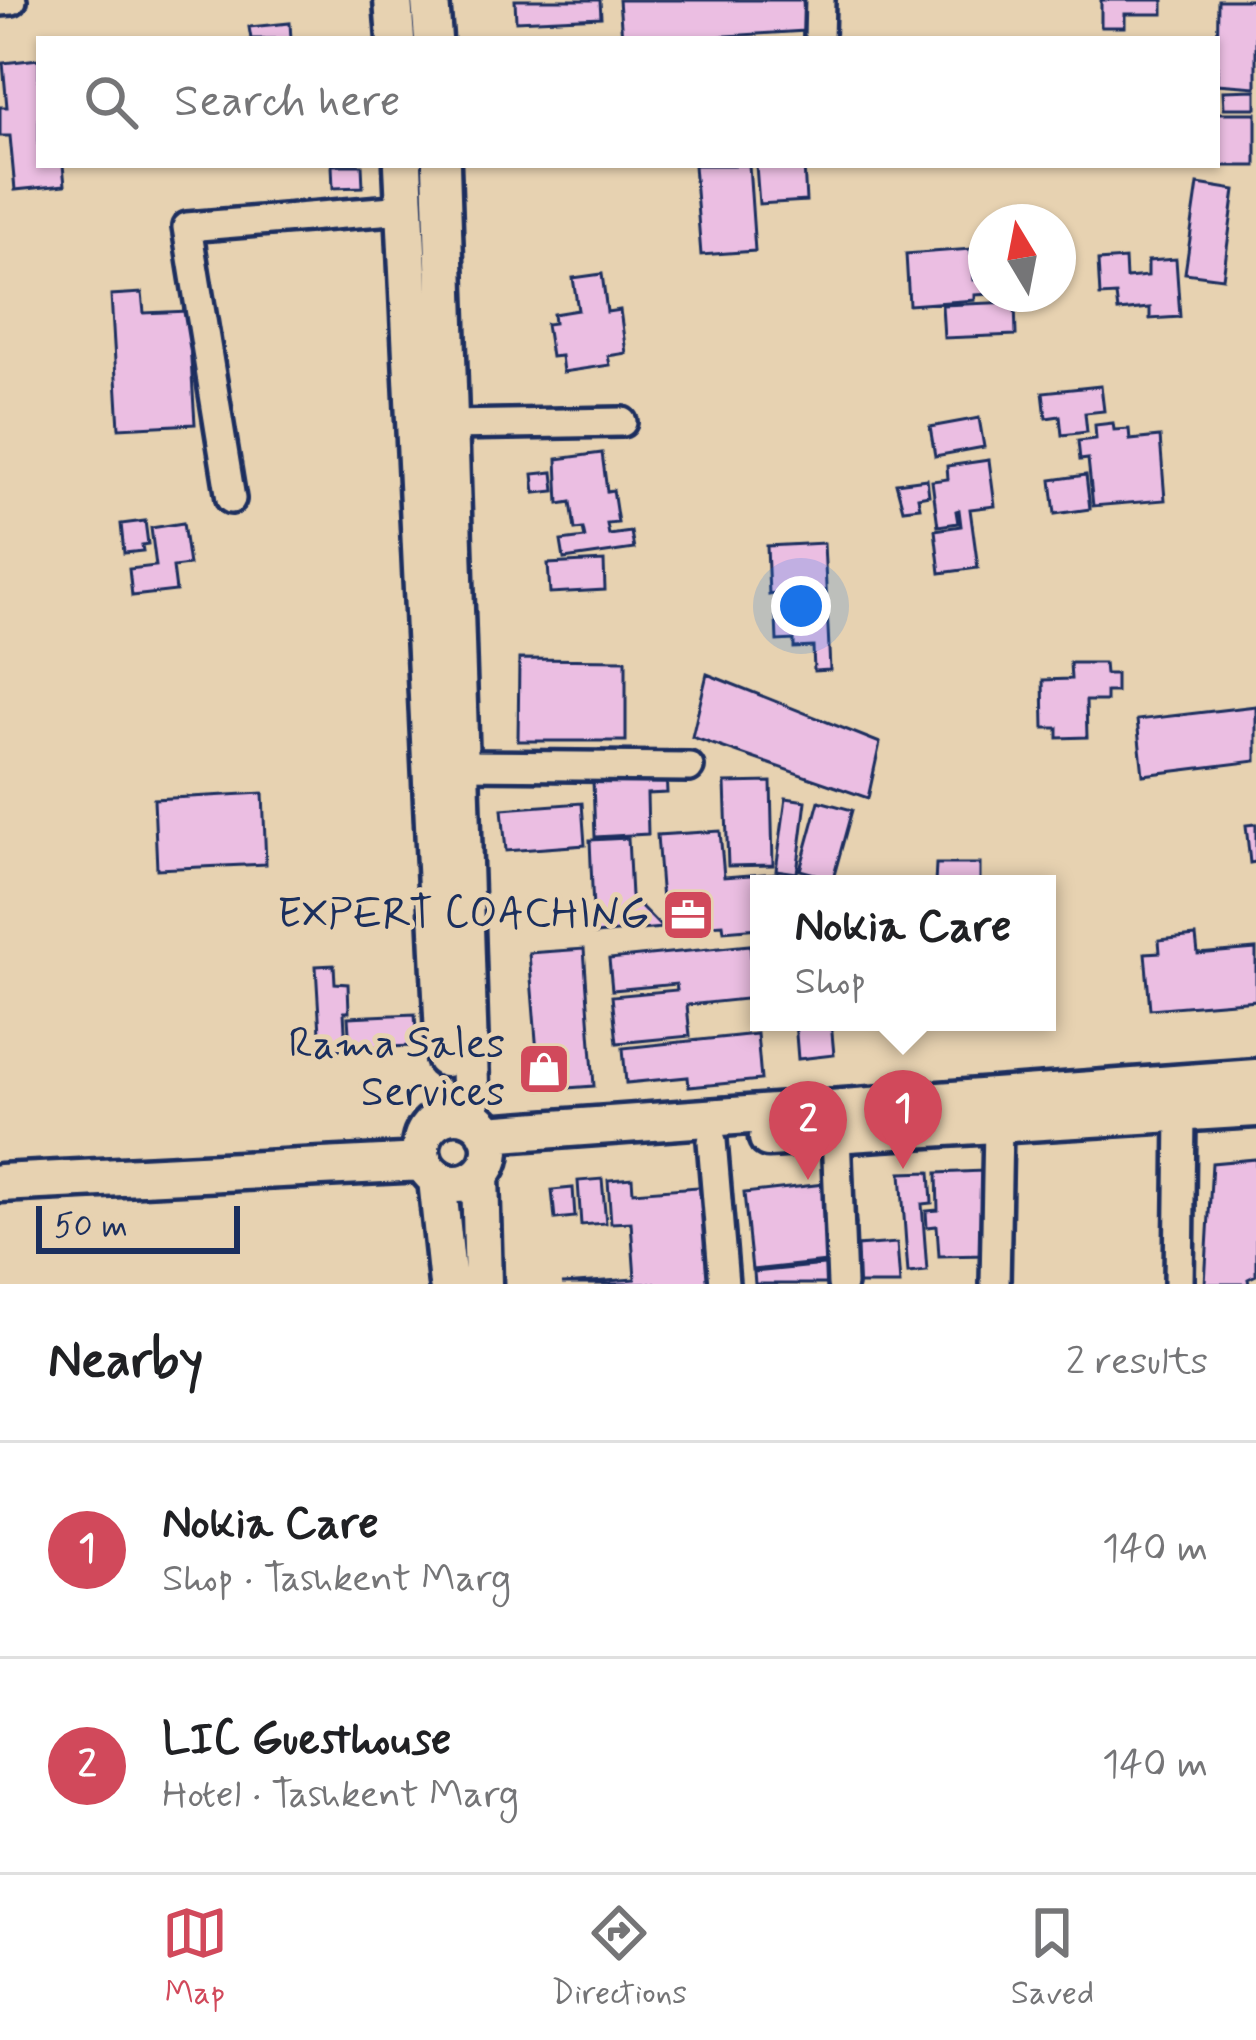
<!DOCTYPE html>
<html lang="en">
<head>
<meta charset="utf-8">
<style>
  body { margin:0; font-family:Mynerve,sans-serif; background:#f6f6f6; color:#202124 }
  .compass { position:absolute; left:968px; top:204px; width:108px; height:108px; border-radius:50%; background:#fff; box-shadow:0 3px 9px #0004; rotate:350deg }
  .scale { position:absolute; left:36px; bottom:30px; width:204px; box-sizing:border-box; padding-left:12px; border:6px solid #1b2f5e; border-top:0; font-size:33px; line-height:42px; white-space:nowrap; color:#1b2f5e; -webkit-text-stroke:9px #e7d2b1; paint-order:stroke }
  .you { position:absolute; left:801px; top:606px; width:42px; height:42px; margin:-30px; border:9px solid #fff; border-radius:50%; background:#1a73e8; box-shadow:0 0 0 18px #1a73e833 }
  .badge { display:grid; place-items:center; width:78px; height:78px; border-radius:50%; background:#d1495b; color:#fff; font-size:39px; font-weight:700 }
  .pin { position:absolute; translate:-50% -99px; filter:drop-shadow(0 3px 6px #0008) }
  .pin::after { content:''; position:absolute; top:63px; width:42px; height:36px; background:inherit; clip-path:polygon(0 0,100% 0,50% 100%) }
  .popup { position:absolute; left:750px; top:875px; width:306px; height:156px; box-sizing:border-box; display:grid; place-content:center; border-radius:0px; background:#fff; filter:drop-shadow(0 3px 9px #0005); font-size:39px; white-space:nowrap; color:#757577 }
  .popup b { font-size:45px; color:#202124 }
  .popup::after { content:''; position:absolute; left:50%; top:100%; margin-left:-24px; border:24px solid transparent; border-top-color:#fff }
  .list { margin:0; padding:0; list-style:none }
  h2 { display:flex; justify-content:space-between; align-items:center; height:156px; margin:0; padding:0 48px; font-size:51px }
  h2 small { font-size:39px; font-weight:400; color:#757577 }
  .list li { display:grid; grid-template-columns:78px 1fr auto; gap:36px; align-items:center; box-sizing:border-box; height:216px; padding:0 48px; border-top:3px solid #e0e0e0 }
  .list b { display:block; font-size:45px; white-space:nowrap }
  .list p { margin:0; font-size:39px; white-space:nowrap; color:#757577 }
  .list em { font-size:39px; font-style:normal; color:#757577 }
  .icon { flex:none; width:66px; height:66px; fill:none; stroke:currentColor; stroke-width:2; stroke-linecap:round; stroke-linejoin:round }
  .map { position:relative; flex:none; width:1256px; height:1284px; overflow:hidden }
  .search { position:absolute; background:#fff; box-shadow:0 3px 9px #0004; left:36px; right:36px; top:36px; height:132px; display:flex; align-items:center; gap:30px; box-sizing:border-box; padding:0 42px; border-radius:0px; color:#757577; font-size:45px }
  .sheet { height:588px; background:#fff }
  nav { display:flex; justify-content:space-around; align-items:center; box-sizing:border-box; height:168px; border-top:3px solid #e0e0e0; background:#fff; font-size:33px; color:#757577 }
  nav a { display:grid; justify-items:center; gap:6px }
  nav .on { color:#d1495b }
  .map>svg:first-child { display:block }
  .building { fill:#ebbee2; stroke:#1b2f5e; stroke-width:3 }
  .lines { fill:none; stroke-linecap:round; stroke-linejoin:round }
  .minor-casing { stroke:#1b2f5e; stroke-width:36 }
  .tertiary-casing { stroke:#1b2f5e; stroke-width:45 }
  .minor { stroke:#e7d2b1; stroke-width:27 }
  .tertiary { stroke:#e7d2b1; stroke-width:36 }
  .labels { text-anchor:middle; dominant-baseline:central; stroke-width:10; stroke-linejoin:round; paint-order:stroke }
  .poi-label { font-size:42px; fill:#1b2f5e; stroke:#e7d2b1; text-anchor:end }
</style>
</head>
<body>
<div class="map">
<svg width="1256" height="1284" viewBox="0 0 1256 1284">
  <rect width="100%" height="100%" fill="#e7d2b1"/>
  <filter id="ink" filterUnits="userSpaceOnUse"><feTurbulence type="fractalNoise" baseFrequency=".00833" numOctaves="2"/><feDisplacementMap in="SourceGraphic" scale="24" xChannelSelector="R" yChannelSelector="G"/><feConvolveMatrix kernelMatrix="1 2 1 2 8 2 1 2 1" color-interpolation-filters="sRGB"/></filter>
  <g filter="url(#ink)">
    <!-- building -->
    <path class="building" d="M515,0H600L601,17L516,21Z
      M619,0H803L805,31L680,39L622,38Z
      M1101,0H1163V14H1125V27H1101Z
      M1218,0H1256V87L1217,84Z
      M290,23L291,39H251L249,27Z
      M39,59V165H63L65,185L15,190L10,136H0V107H7L3,63Z
      M1256,90V108H1224L1223,91Z
      M1217,113H1256V166H1200L1217,165Z
      M332,165H362L363,187L333,188Z
      M694,165H749L755,251L701,255Z
      M756,165H804L806,201L759,204Z
      M1198,184L1235,190L1223,278L1185,273Z
      M971,249V254L982,253L983,269L973,270L974,280L986,279V294H991L975,295V300L909,305L906,254Z
      M1125,259L1126,278L1148,276V261L1176,259L1180,317L1150,319V308L1118,311L1116,295L1100,296L1098,261Z
      M602,274L607,312L620,310L626,353L608,356L610,365L563,372L561,356L551,357L546,324L554,323L553,314L578,310L573,278Z
      M142,293L144,313L188,311L195,424L119,428L111,295Z
      M1015,302L1016,335L944,338L942,305Z
      M1101,386L1104,411L1085,413L1087,432L1062,435L1060,416L1046,418L1043,392Z
      M979,418L984,447L935,456L930,427Z
      M1113,423L1114,430L1129,429L1130,440L1160,437L1165,500L1093,506L1088,459L1080,460L1078,441L1096,439L1095,425Z
      M602,453L607,491L613,490L618,523L607,524L609,535L631,532L634,549L564,559L561,541L585,538L583,529L575,530L571,502L559,504L557,459Z
      M989,460L995,506L970,509L978,568L940,573L935,530L961,526L959,510L956,511L958,523L938,526L932,481L948,479L947,466Z
      M553,472L555,491L535,493L533,474Z
      M1086,475L1090,509L1055,514L1051,480Z
      M927,479L929,495L918,497L920,507L903,509L896,483Z
      M145,521L148,544L142,545L143,551L124,553L121,524Z
      M183,523L189,565L173,567L176,591L132,596L129,569L156,566L151,528Z
      M824,543L830,670L814,671L813,647L794,648V640L777,641L775,594L769,595L767,546Z
      M604,561L605,590L550,593L548,564Z
      M519,659L626,660V741H518Z
      M1070,663H1104L1105,674H1116V692H1106V701H1086L1087,737L1058,738V728H1044L1043,680L1071,679Z
      M707,674L880,743L868,798L692,737Z
      M1256,706V761L1143,775L1137,720Z
      M666,771L667,793L647,794L648,834L595,837L593,781L643,779Z
      M771,782L773,865L728,866L725,783Z
      M263,793L266,864L157,869L154,799Z
      M786,798L806,801L797,873L776,870Z
      M819,801L852,810L833,879L800,870Z
      M582,803L585,845L506,851L502,809Z
      M1256,824V862L1250,863L1246,825Z
      M720,831L724,877L777,873L778,884H759V928L724,931L723,924L664,928L657,835Z
      M628,838L631,896L662,928L594,934L590,840Z
      M936,864H980V884H935Z
      M1196,936L1198,954L1256,949V1000L1150,1009L1145,953L1160,952L1159,940Z
      M750,945L755,998L687,1005L690,1036L617,1043L612,996L677,990L676,984L612,990L609,959Z
      M584,949L594,1086L540,1090L529,953Z
      M334,965L335,983L348,984L349,1012H344L346,1049L321,1050L316,966Z
      M415,1014L417,1046L350,1048L348,1017Z
      M795,1022H831L834,1055L798,1059Z
      M757,1034L761,1080L689,1087L688,1077L626,1083L623,1048Z
      M1256,1159V1275L1248,1279L1249,1284H1205L1212,1163Z
      M983,1171L986,1255L939,1256L937,1226L927,1227L926,1211L938,1210L937,1173Z
      M930,1172L932,1203L922,1204L927,1271L908,1273L901,1173Z
      M632,1178L633,1192L710,1186L717,1284H562L635,1279L631,1222L611,1223L608,1180Z
      M602,1179L606,1223L581,1225L578,1181Z
      M851,1181L856,1224L848,1225L845,1260L752,1270L744,1193Z
      M573,1188L575,1217L555,1219L552,1190Z
      M897,1243L900,1284H858L856,1246Z
      M844,1263L846,1284H755L754,1272Z"/>
    <g class="lines">
      <!-- minor casing -->
      <g class="minor-casing">
        <path id="minor" d="M0,1L12,0
          M819,39L820,0
          M450,425L622,422
          M231,499L187,227L405,209
          M461,765L689,767
          M836,1134L842,1284
          M712,1141L724,1284
          M995,1284L998,1126
          M1179,1284L1181,1114"/>
      </g>
      <!-- tertiary casing -->
      <g class="tertiary-casing">
        <path id="tertiary" d="M393,0L396,39
          M430,0L433,39
          M403,165L445,1058
          M441,165L471,1117
          M421 1149a35 35 0 1 1 70 0a35 35 0 1 1-70 0Z
          M487,1134L1256,1078
          M768,1138L1256,1108
          M480,1175L483,1284
          M437,1179L448,1284
          M0,1183L423,1162"/>
      </g>
      <!-- minor -->
      <use href="#minor" class="minor"/>
      <!-- tertiary -->
      <use href="#tertiary" class="tertiary"/>
    </g>
  </g>
  <!-- icons -->
  <defs>
    <g id="office-square" transform="scale(2.7)"><rect x="-9" y="-9" width="18" height="18" rx="4" fill="#d1495b" stroke="#e7d2b1"/><path d="M-6-3h4V-5.5h4V-3h4V5H-6ZM-1-4.5V-3h2v-1.5ZM-6 0V1H6V0Z" fill="#fff"/></g>
    <g id="shop-square" transform="scale(2.7)"><rect x="-9" y="-9" width="18" height="18" rx="4" fill="#d1495b" stroke="#e7d2b1"/><path d="M-5-2.5h2.3a2.7 3.5 0 0 1 5.4 0H5L5.5 6h-11ZM-1.5-2.5h3a1.5 2.3 0 0 0-3 0Z" fill="#fff"/></g>
  </defs>
  <g fill-rule="evenodd">
    <use href="#office-square" x="688" y="915"/>
    <use href="#shop-square" x="544" y="1069"/>
  </g>
  <g class="labels">
    <!-- poi labels -->
    <g class="poi-label">
      <text x="649" y="915">EXPERT COACHING</text>
      <text x="505" y="1045">Rama Sales<tspan x="505" dy="48">Services</tspan></text>
    </g>
  </g>
</svg>
<svg class="compass" viewBox="-18 -18 36 36"><path d="M0-13l5 13h-10z" fill="#e53935"/><path d="M0 13l5-13h-10z" fill="#757577"/></svg>
<div class="scale">50 m</div>
<div class="you"></div>
<div class="pin badge" style="left:903px;top:1169px">1</div>
<div class="popup"><b>Nokia Care</b>Shop</div>
<div class="pin badge" style="left:808px;top:1180px">2</div>
<div class="search"><svg class="icon" aria-label="search" viewBox="0 0 24 24"><circle cx="10" cy="10" r="6"/><path d="M15 15l6 6"/></svg>Search here</div>
</div>
<section class="sheet">
<h2>Nearby<small>2 results</small></h2>
<ul class="list">
<li><span class="badge">1</span><div><b>Nokia Care</b><p>Shop · Tashkent Marg</p></div><em>140 m</em></li>
<li><span class="badge">2</span><div><b>LIC Guesthouse</b><p>Hotel · Tashkent Marg</p></div><em>140 m</em></li>
</ul>
</section>
<nav>
<a class="on"><svg class="icon" aria-label="map" viewBox="0 0 24 24"><path d="M3 6l6-2 6 2 6-2v14l-6 2-6-2-6 2zM9 4v14M15 6v14"/></svg>Map</a>
<a><svg class="icon" aria-label="directions" viewBox="0 0 24 24"><path d="M12 3l9 9-9 9-9-9zM9 14v-3h6M13 9l2 2-2 2"/></svg>Directions</a>
<a><svg class="icon" aria-label="saved" viewBox="0 0 24 24"><path d="M7 4h10v16l-5-4-5 4z"/></svg>Saved</a>
</nav>
</body>
</html>
